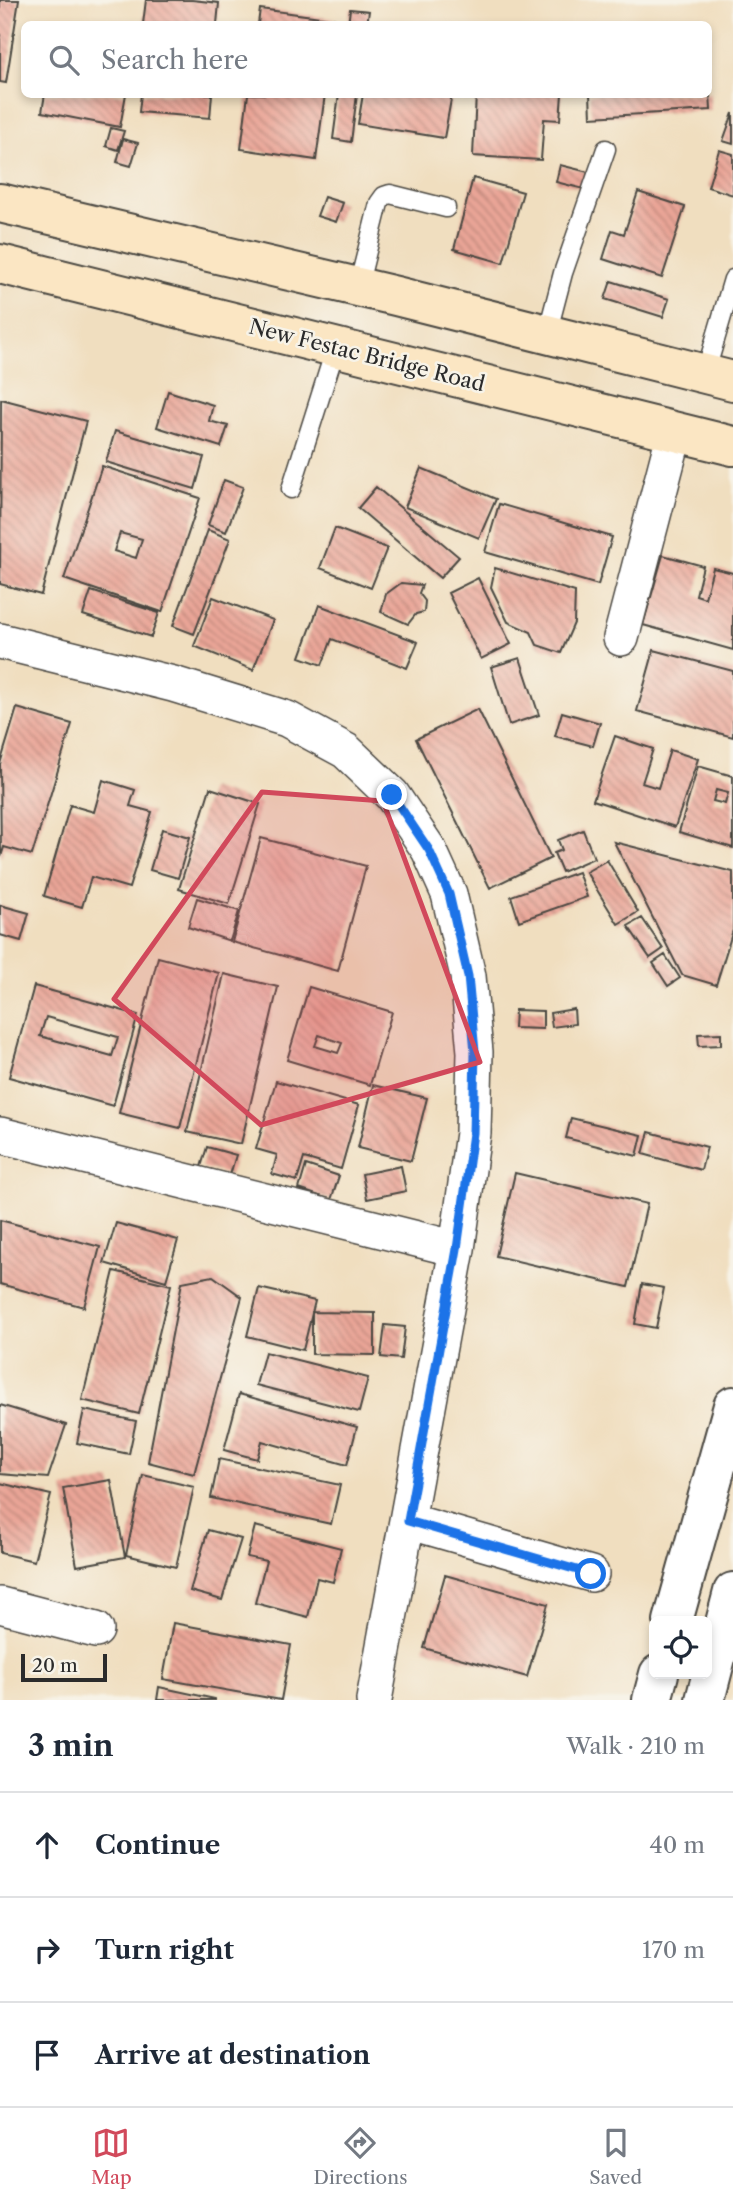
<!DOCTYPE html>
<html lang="en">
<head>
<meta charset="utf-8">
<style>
  body { margin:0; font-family:"Libre Caslon Text",serif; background:#f6f6f7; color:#1f2937 }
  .controls { position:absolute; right:21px; bottom:21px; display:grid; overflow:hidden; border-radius:10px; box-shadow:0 4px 10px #0003 }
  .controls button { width:63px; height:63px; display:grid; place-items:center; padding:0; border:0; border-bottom:2px solid #e0e1e3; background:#fff; color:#1f2937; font:35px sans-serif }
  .scale { position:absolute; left:21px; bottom:18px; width:86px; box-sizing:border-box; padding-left:7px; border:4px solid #2b2b2b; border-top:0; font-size:19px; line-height:24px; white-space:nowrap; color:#2b2b2b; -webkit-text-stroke:5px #f7f3e8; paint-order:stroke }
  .stop { position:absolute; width:21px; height:21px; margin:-16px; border:5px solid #1a73e8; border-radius:50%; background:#fff }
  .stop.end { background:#1a73e8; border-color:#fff; box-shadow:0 2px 7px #0008 }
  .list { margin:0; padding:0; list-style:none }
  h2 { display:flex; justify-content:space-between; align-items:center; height:91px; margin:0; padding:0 28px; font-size:30px }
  h2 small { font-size:23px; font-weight:400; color:#747a83 }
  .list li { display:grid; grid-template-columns:46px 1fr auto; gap:21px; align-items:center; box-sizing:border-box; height:105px; padding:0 28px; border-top:2px solid #e0e1e3 }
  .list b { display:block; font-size:26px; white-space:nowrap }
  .list em { font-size:23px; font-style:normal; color:#747a83 }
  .icon { flex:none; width:38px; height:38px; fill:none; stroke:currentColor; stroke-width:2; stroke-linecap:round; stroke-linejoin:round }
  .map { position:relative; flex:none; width:733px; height:1700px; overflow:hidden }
  .search { position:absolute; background:#fff; box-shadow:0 4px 10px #0003; left:21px; right:21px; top:21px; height:77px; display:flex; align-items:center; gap:18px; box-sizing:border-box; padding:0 24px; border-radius:10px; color:#747a83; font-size:26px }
  .sheet { height:406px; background:#fff }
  nav { display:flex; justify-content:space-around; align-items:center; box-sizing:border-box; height:98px; border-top:2px solid #e0e1e3; background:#fff; font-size:19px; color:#747a83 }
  nav a { display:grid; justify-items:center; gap:4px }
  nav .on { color:#d1495b }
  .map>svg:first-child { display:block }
  .building { fill:url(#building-back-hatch); fill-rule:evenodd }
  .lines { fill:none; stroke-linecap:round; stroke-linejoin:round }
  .service-casing { stroke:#494641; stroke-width:21 }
  .minor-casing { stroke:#494641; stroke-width:38 }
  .tertiary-casing { stroke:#494641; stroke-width:42 }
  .secondary-casing { stroke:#494641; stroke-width:42 }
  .service { stroke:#fff; stroke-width:18 }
  .minor { stroke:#fff; stroke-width:35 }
  .tertiary { stroke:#fff; stroke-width:38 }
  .secondary { stroke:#fbe6c3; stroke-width:38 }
  .route { stroke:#1a73e8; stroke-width:9 }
  .marked { fill:#d1495b; fill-opacity:0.2; stroke:#d1495b; stroke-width:5; stroke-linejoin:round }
  .labels { text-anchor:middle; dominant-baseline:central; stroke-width:5; stroke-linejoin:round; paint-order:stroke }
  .street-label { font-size:21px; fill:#2b2b2b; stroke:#f7f3e8 }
</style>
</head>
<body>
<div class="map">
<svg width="733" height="1700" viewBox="0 0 733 1700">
  <defs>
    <pattern id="building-back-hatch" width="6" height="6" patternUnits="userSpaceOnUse" patternTransform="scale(1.75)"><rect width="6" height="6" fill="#eaa597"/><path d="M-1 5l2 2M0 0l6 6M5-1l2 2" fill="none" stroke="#be877b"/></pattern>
  </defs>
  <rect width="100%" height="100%" fill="#f7f3e8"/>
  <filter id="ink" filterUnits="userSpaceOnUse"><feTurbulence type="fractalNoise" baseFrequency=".0143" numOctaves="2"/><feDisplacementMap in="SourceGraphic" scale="14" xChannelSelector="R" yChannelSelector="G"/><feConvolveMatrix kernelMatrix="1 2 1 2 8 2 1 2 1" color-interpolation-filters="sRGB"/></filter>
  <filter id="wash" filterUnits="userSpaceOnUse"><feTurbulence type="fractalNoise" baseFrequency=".00686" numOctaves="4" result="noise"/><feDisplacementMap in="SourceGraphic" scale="28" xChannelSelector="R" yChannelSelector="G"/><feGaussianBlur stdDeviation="1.57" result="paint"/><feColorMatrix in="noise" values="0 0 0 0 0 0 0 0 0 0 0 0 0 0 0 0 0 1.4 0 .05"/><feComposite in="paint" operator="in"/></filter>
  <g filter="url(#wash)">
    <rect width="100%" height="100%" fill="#f0debf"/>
    <g id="blocks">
      <!-- building -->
      <path class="building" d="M0,0H19L6,83L0,82Z
        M146,0H192L219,3L217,24H143Z
        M260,9L335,19V24H258Z
        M350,9L369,11L367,24H348Z
        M45,94H126L120,127L42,112Z
        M141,94H212L210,118L139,112Z
        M248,94H325L316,160L241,149Z
        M339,94H357L351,142L333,139Z
        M363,94H452L444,138L358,124Z
        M476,94H562L560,120L544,119L541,160L473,156Z
        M590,94H710L711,110L591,117Z
        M733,113V144L723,141Z
        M111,128L124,131L118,150L106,146Z
        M123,139L138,143L131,166L117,162Z
        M719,150L733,154V195L708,187Z
        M560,165L588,172L584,189L556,182Z
        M473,178L523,192L503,263L454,249Z
        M638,192L685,207L662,278L603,259L612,230L624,234Z
        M324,197L343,203L336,222L317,216Z
        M611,281L669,299L663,317L605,299Z
        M168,391L213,405L209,421L228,426L221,447L157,427Z
        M1,399L86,421L41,595L0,584Z
        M115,431L204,457L195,489L106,462Z
        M102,466L200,498L162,612L64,579ZM120,533L142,539L136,558L114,551Z
        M421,468L496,499L479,538L405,507Z
        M224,480L243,487L226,532L208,525Z
        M376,487L459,557L440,578L358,508Z
        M499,504L612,537L598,585L485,552Z
        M335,528L387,548L371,588L320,568Z
        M208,530L230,539L194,634L173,626Z
        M663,555L703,566L696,595L705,598L713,568L733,573V650L643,625Z
        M495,568L575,592L574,623L561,653L537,645L531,632L508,622L491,587Z
        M478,578L511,644L481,659L448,593Z
        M401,583L422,585L419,593L425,601L424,612L416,614L408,624L381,612L386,594Z
        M91,591L159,613L151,637L83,615Z
        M213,597L273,620L253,670L194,646Z
        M319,605L418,642L407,668L332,639L322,665L300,657Z
        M654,650L733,671V737L637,711Z
        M520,658L539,715L509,725L491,667Z
        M17,708L72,724L32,855L4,847L1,857L0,764Z
        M478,709L551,858L490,888L416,739Z
        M562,712L600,723L593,746L555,736Z
        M615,736L653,749L642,783L658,788L670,750L698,759L675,827L593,800Z
        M698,766L733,776V848L679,832ZM716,790L728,793L725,804L713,801Z
        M103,780L135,790L130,806L152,812L129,888L91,877L82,907L44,896L70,805L94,812Z
        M210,788L260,804L229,904L179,889Z
        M162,829L190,837L178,878L150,870Z
        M583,830L594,858L562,872L554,853L562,850L558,840Z
        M261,838L366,866L338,971L232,942Z
        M614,842L733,872V930L716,985L682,975Z
        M607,860L638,912L618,924L586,872Z
        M578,872L587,897L519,921L511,896Z
        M197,898L239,911L230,941L188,927Z
        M0,905L29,913L21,941L0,935Z
        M642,918L663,949L650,958L628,926Z
        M665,955L680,978L668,986L653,963Z
        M158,957L219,973L180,1128L119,1113Z
        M224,974L278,987L241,1144L187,1132Z
        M34,986L138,1015L113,1106L9,1077ZM46,1017L118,1037L112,1056L40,1036Z
        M309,987L392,1012L370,1085L287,1060ZM319,1035L342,1043L338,1053L315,1046Z
        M574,1009L575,1024L552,1027L550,1013Z
        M515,1010L543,1011V1029L514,1028Z
        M721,1033V1045L699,1046L698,1034Z
        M276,1081L359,1105L341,1169L304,1158L297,1181L272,1174L277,1155L256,1149Z
        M373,1085L427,1098L411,1161L358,1148Z
        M571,1118L642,1135L637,1156L566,1138Z
        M649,1132L707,1147L701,1170L643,1154Z
        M207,1147L236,1155L230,1175L201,1167Z
        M306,1165L339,1176L331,1200L299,1189Z
        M401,1166L406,1191L367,1199L362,1174Z
        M515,1173L647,1204L628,1287L496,1256Z
        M0,1220L100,1247L84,1307L0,1284Z
        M116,1223L178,1240L166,1281L104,1263Z
        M114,1271L171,1285L139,1414L82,1400Z
        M213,1276L242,1297L194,1474L148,1462L182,1282Z
        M642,1284L664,1288L656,1328L635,1324Z
        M259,1288L315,1301L303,1350L247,1336Z
        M312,1312L375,1313V1355L312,1354Z
        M385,1325L405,1327L401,1359L381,1357Z
        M265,1352L368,1378L359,1412L256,1385Z
        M239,1394L357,1427L347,1465L262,1441L257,1459L224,1450Z
        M0,1405L66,1425L48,1478L0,1474Z
        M84,1410L136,1421L129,1454L77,1443Z
        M219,1459L340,1485L331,1524L211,1498Z
        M143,1475L194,1487L176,1567L126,1555Z
        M111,1480L125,1557L77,1566L63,1488Z
        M0,1483L51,1495L34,1561L0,1553Z
        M255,1526L341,1548L333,1582L317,1578L308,1617L255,1603L266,1561L247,1557Z
        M208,1530L241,1539L222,1600L190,1591Z
        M445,1575L548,1604L527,1677L424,1648Z
        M173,1623L291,1645L281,1700L163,1679Z
        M159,1687L215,1699V1700H157Z"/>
    </g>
  </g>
  <g filter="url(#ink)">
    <use href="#blocks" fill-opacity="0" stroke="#494641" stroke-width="2"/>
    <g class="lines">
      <!-- service casing -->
      <g class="service-casing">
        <path id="service" d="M358,287L379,203L384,196L390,194L446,208
          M547,334L563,273L606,149
          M705,374L733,279
          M291,489L336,347"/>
      </g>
      <!-- minor casing -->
      <g class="minor-casing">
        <path id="minor" d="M621,638L675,431
          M0,641L173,684L287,719L346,751L392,795L429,850L449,894L468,976L475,1052L473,1133L457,1249L374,1700
          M0,1135L457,1249
          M408,1521L591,1574
          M0,1605L96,1630"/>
      </g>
      <!-- tertiary casing -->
      <g class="tertiary-casing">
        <path id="tertiary" d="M673,1621L733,1406
          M652,1700L659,1674
          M705,1700L733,1592"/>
      </g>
      <!-- secondary casing -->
      <g class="secondary-casing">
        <path id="secondary" d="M0,203L396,296L733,381
          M0,264L733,446"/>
      </g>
      <!-- service -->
      <use href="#service" class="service"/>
      <!-- minor -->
      <use href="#minor" class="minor"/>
      <!-- tertiary -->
      <use href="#tertiary" class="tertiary"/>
      <!-- secondary -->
      <use href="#secondary" class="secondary"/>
    </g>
  </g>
  <g class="lines" filter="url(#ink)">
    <!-- route -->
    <path class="route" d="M392,795L429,850L449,894L468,976L475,1052L473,1133L457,1249L408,1521L591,1574"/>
  </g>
  <!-- marked area -->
  <path class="marked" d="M262,792L383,801L480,1062L261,1125L114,999Z"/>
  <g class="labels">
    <!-- street labels -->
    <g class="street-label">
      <text transform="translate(367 355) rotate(14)">New Festac Bridge Road</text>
    </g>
  </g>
</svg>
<div class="controls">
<button><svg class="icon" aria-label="locate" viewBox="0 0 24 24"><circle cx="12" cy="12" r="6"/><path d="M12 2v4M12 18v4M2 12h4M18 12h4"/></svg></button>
</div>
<div class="scale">20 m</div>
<div class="stop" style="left:591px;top:1574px"></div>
<div class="stop end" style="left:392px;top:795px"></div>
<div class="search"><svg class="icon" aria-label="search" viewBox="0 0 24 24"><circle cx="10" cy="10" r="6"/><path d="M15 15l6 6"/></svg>Search here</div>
</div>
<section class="sheet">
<h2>3 min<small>Walk · 210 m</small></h2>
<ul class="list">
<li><svg class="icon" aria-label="ahead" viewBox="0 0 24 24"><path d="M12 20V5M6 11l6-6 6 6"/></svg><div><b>Continue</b></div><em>40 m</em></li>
<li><svg class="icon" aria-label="right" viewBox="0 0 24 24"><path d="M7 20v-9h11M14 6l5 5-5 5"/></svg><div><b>Turn right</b></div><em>170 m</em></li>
<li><svg class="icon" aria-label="arrive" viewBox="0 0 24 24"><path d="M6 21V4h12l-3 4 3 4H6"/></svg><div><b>Arrive at destination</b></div></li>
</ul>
</section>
<nav>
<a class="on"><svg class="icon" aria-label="map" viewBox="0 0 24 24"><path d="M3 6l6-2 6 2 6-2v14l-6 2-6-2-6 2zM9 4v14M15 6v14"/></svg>Map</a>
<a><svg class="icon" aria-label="directions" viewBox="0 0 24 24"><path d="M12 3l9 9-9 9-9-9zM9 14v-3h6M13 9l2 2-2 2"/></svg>Directions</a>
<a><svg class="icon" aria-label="saved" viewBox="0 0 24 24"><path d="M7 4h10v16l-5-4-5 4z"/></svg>Saved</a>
</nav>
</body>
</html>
